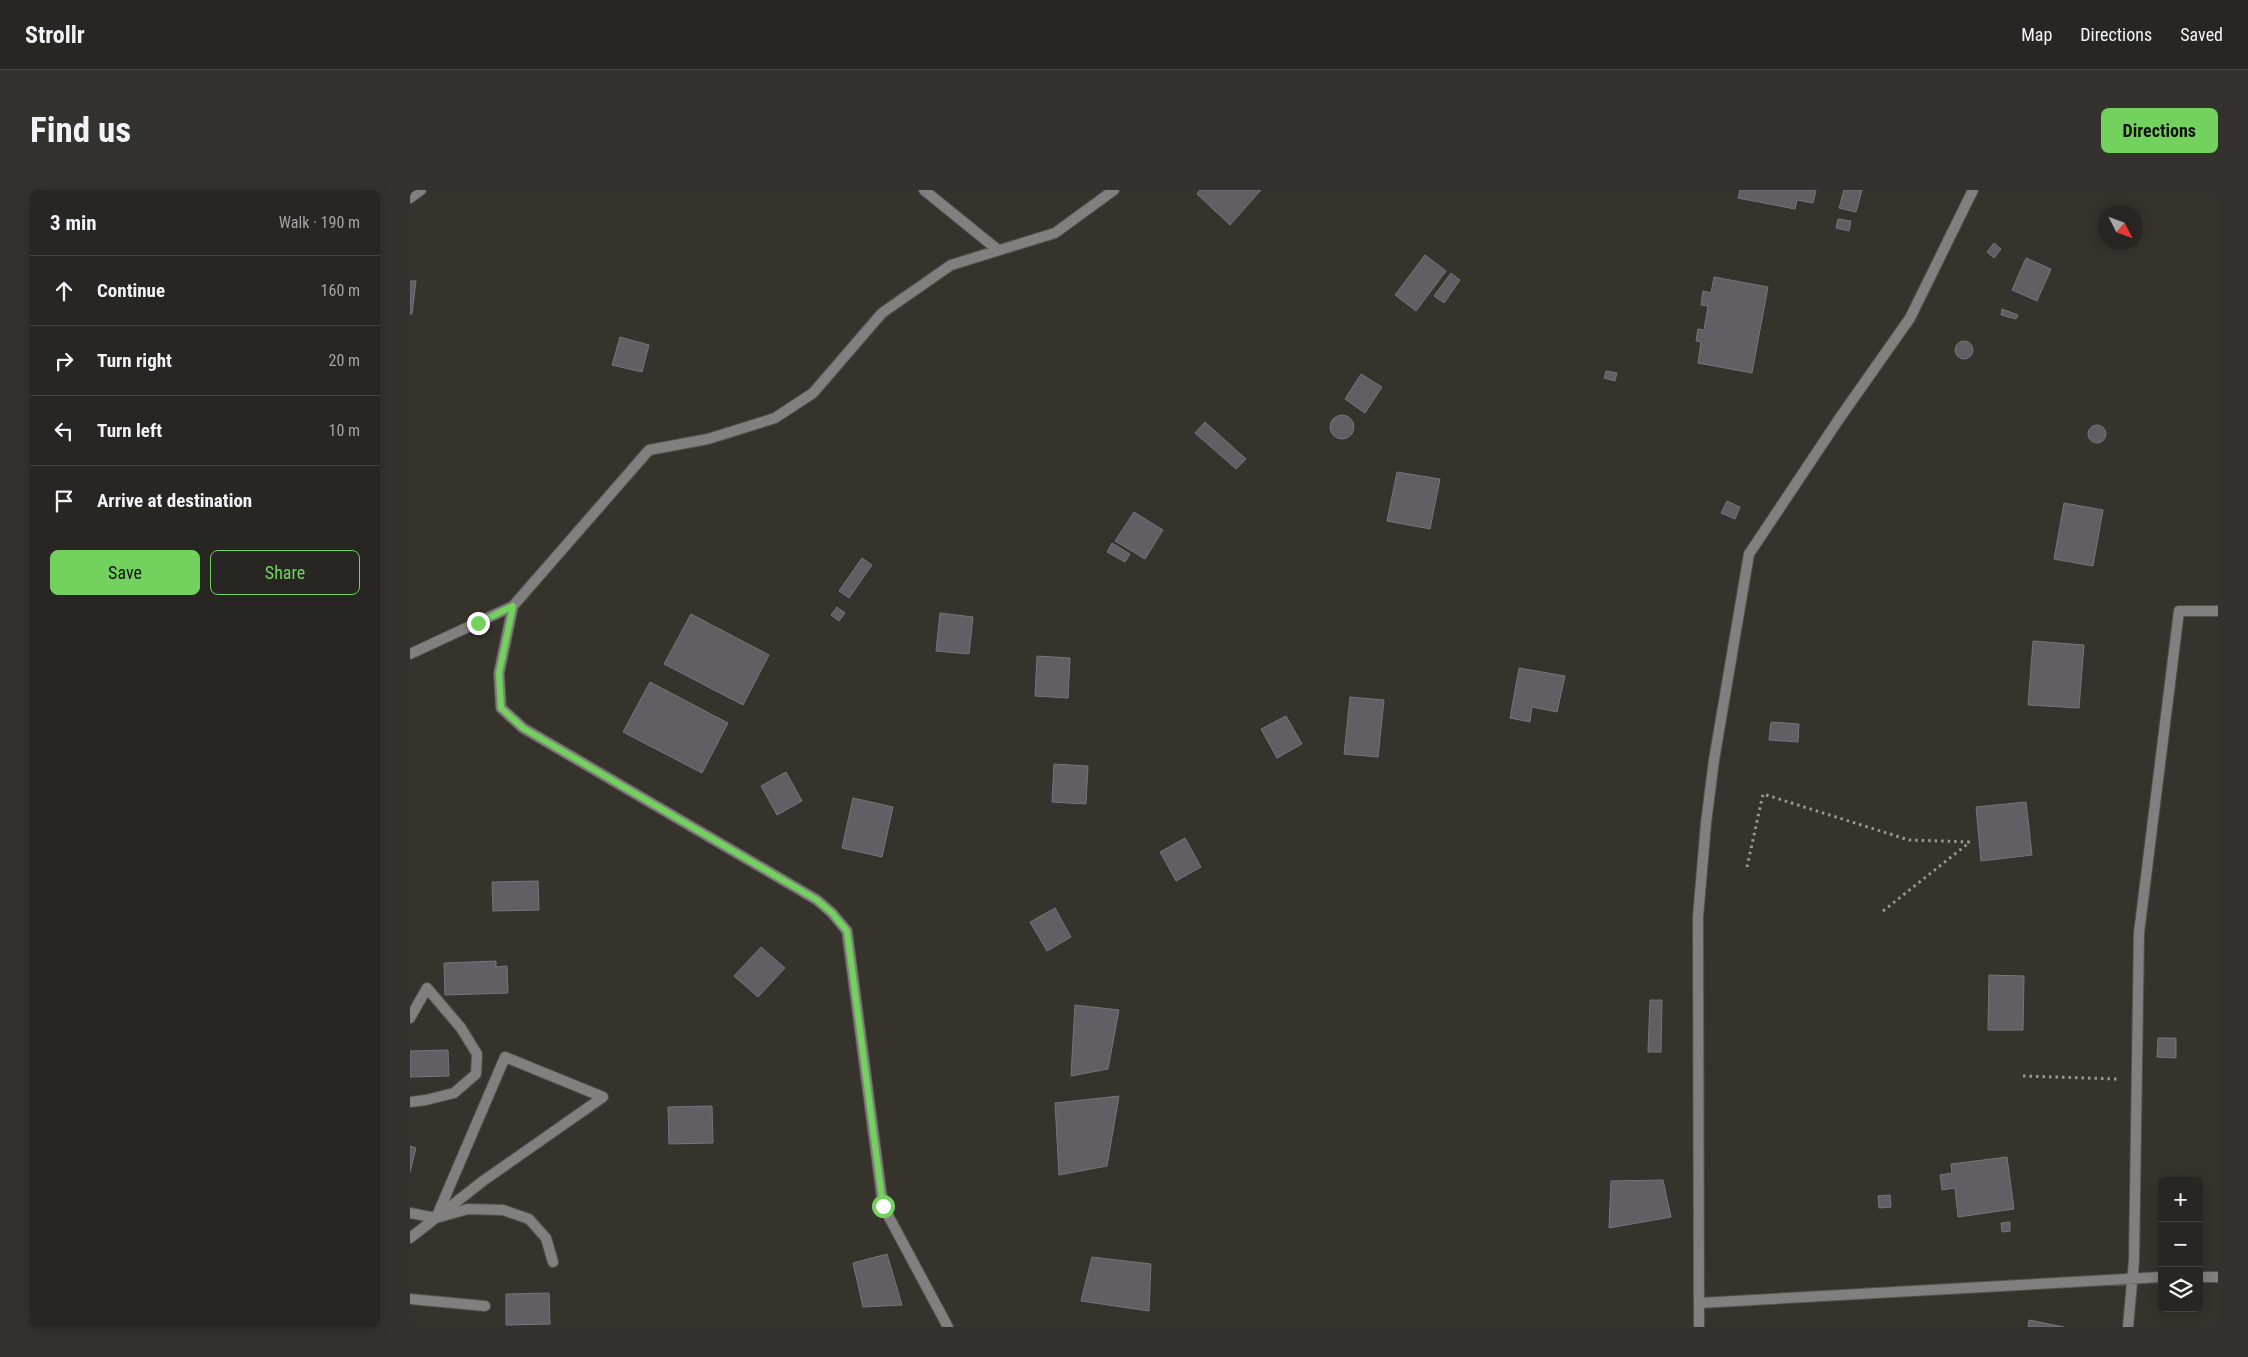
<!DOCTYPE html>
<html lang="en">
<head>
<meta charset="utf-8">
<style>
  body { margin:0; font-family:"Roboto Condensed",sans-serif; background:#34322f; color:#f1f3f6 }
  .controls { position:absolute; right:15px; bottom:15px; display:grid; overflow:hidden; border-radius:8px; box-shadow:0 2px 12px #0003 }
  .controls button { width:45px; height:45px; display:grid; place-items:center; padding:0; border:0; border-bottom:1px solid #444340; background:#282622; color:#f1f3f6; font:25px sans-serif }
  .compass { position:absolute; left:1688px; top:15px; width:45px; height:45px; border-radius:50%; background:#282622; box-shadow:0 2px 12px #0003; rotate:132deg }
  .stop { position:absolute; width:15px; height:15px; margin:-11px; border:4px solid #72d25d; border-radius:50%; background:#fff }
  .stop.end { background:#72d25d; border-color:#fff; box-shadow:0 1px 5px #0008 }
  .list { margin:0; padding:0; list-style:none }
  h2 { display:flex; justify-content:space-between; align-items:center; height:65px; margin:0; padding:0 20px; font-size:21px }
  h2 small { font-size:16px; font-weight:400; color:#a5a5a5 }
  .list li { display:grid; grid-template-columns:32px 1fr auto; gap:15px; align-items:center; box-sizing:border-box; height:70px; padding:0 20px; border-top:1px solid #444340 }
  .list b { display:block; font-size:19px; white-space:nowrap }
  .list em { font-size:16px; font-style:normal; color:#a5a5a5 }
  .actions { display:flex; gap:10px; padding:15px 20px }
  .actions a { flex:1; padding:11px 0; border:1px solid #72d25d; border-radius:8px; text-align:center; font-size:18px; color:#72d25d }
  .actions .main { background:#72d25d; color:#111 }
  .icon { flex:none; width:28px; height:28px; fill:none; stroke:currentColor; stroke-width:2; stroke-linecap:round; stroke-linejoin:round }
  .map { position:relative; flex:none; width:1808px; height:1137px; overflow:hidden; border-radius:8px }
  header { display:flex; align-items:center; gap:30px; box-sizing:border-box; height:70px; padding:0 25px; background:#282622; border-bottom:1px solid #444340 }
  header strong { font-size:24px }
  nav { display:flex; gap:28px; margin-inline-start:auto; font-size:18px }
  .intro { display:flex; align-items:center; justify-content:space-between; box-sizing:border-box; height:120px; padding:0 30px }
  h1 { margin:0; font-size:35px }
  .button { padding:12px 22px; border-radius:8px; background:#72d25d; color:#111; font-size:18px; font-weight:700 }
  main { display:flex; gap:30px; padding:0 30px }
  aside { flex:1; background:#282622; border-radius:8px; box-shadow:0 2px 12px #0003 }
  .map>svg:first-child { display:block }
  .building { fill:#635e64; stroke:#797479 }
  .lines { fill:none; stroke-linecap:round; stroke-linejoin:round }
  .minor-casing { stroke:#54514c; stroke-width:12 }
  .path { stroke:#9b9893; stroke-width:3; stroke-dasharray:2.5 4; stroke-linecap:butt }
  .minor { stroke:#82807e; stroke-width:10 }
  .route { stroke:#72d25d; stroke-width:6 }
</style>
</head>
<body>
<header>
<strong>Strollr</strong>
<nav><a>Map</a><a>Directions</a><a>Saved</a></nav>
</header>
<div class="intro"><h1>Find us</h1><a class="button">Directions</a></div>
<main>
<aside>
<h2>3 min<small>Walk · 190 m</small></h2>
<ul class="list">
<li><svg class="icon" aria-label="ahead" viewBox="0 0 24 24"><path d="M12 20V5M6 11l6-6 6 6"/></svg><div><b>Continue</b></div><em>160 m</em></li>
<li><svg class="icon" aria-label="right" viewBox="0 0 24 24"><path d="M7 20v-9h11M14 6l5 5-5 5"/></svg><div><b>Turn right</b></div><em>20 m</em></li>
<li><svg class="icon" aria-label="left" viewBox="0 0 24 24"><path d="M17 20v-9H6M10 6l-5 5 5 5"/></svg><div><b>Turn left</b></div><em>10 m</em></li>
<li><svg class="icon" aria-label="arrive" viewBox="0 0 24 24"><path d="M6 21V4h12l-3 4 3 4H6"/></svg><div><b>Arrive at destination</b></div></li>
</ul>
<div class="actions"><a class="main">Save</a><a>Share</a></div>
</aside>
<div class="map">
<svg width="1808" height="1137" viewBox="0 0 1808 1137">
  <rect width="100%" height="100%" fill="#36332d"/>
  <!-- building -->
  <path class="building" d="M790,0H851L820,35L787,4Z
    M1330,0H1406L1403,13L1387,10L1385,19L1328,8Z
    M1434,0H1452L1446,22L1429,18Z
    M1428,29L1441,31L1439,41L1426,38Z
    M1584,53L1591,59L1584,68L1577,62Z
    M1015,65L1036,81L1006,121L985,105Z
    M1616,68L1641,79L1627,111L1602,100Z
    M1041,83L1050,90L1034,113L1024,106Z
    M1304,87L1358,97L1342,183L1288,173L1291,152L1286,151L1288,139L1294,140L1298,116L1291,115L1293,101L1301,103Z
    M0,91H6L2,124H0Z
    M1592,119L1608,125L1606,129L1591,125Z
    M210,147L239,155L232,182L202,175Z
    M1545 160a9 9 0 1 1 18 0a9 9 0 1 1-18 0Z
    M1196,181L1207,183L1205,191L1194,188Z
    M951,184L972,197L955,223L935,209Z
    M920 237a12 12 0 1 1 24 0a12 12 0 1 1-24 0Z
    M795,232L836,269L826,279L785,243Z
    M1678 244a9 9 0 1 1 18 0a9 9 0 1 1-18 0Z
    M987,282L1030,289L1020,339L977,331Z
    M1317,311L1330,317L1325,329L1311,323Z
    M1654,313L1693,320L1683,376L1644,369Z
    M724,322L753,340L735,369L705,351Z
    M702,353L720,364L715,372L697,362Z
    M452,368L462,375L439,408L429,401Z
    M427,417L435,423L429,431L421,425Z
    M530,423L563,427L559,464L526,461Z
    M281,424L359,465L333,515L254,474Z
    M1623,451L1674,455L1669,518L1618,515Z
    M627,466L660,468L658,508L625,506Z
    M1109,478L1155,486L1147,522L1122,517L1120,532L1100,528Z
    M240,492L318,533L292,583L213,542Z
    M940,507L974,510L968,567L934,564Z
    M876,526L892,554L867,568L851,539Z
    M1361,532L1389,534L1388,552L1359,550Z
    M644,574L678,576L676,614L642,612Z
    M376,582L392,611L367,625L351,596Z
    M443,608L483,617L472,667L432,658Z
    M1616,612L1622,665L1571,671L1566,617Z
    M775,648L791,677L766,691L750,662Z
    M128,691L129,720L83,721L82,692Z
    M645,718L661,747L637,761L620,732Z
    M351,757L375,778L348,807L324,786Z
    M86,771V777L97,776L98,803L35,805L34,773Z
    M1579,785L1614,786L1613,840H1578Z
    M1240,810H1252L1251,862H1238Z
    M665,815L709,820L698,879L661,886Z
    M1748,848H1766V868L1747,867Z
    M38,860L39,886L0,887V861Z
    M709,906L697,976L649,985L645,913Z
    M302,916L303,953L259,954L258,917Z
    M0,956L6,958L0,982Z
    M1597,967L1604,1019L1548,1027L1545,998L1532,1000L1530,985L1542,983L1541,974Z
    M1253,990L1261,1027L1199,1038L1201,991Z
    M1480,1005L1481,1017L1469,1018L1468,1006Z
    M1600,1032V1041L1592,1042L1591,1033Z
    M477,1064L492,1115L453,1117L443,1073Z
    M682,1067L741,1074L739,1121L671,1111Z
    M139,1103L140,1134L96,1135V1104Z
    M1619,1130L1654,1137H1618Z"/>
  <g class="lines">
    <!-- minor casing -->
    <g class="minor-casing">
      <path id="minor" d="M514,0L588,60
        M0,8L11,0
        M103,416L89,483L91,518L113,538L407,710L422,723L437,741L473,1016L538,1137
        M0,464L103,416L239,260L298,249L365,228L403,203L472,123L541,75L645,43L704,0
        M0,828L17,798L51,838L67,864L66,884L44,903L16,910L0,912
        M0,1023L26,1028L58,1019L93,1020L119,1029L136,1048L143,1072
        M0,1048L73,991L193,907L95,867L26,1028
        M1789,1087H1808
        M0,1109L75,1116
        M1289,1113L1752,1087
        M1289,1137L1288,727L1296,633L1304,570L1339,364L1429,229L1500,128L1563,0
        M1718,1137L1724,1070L1729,743L1769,421H1808"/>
    </g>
    <!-- path -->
    <path class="path" d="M1337,677L1353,604L1499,650L1561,652
      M1473,721L1560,652
      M1613,886L1707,889"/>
    <!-- minor -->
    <use href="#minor" class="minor"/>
  </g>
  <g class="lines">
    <!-- route -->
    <path class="route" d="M68,433L103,416L89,483L91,518L113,538L407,710L422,723L437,741L473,1016"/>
  </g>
</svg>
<div class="controls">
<button>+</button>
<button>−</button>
<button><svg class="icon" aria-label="layers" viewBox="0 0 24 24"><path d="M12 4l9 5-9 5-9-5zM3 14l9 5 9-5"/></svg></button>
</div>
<svg class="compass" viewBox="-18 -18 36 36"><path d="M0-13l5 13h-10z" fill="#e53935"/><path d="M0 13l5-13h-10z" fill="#a5a5a5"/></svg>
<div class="stop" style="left:473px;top:1016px"></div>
<div class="stop end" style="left:68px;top:433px"></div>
</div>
</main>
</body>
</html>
